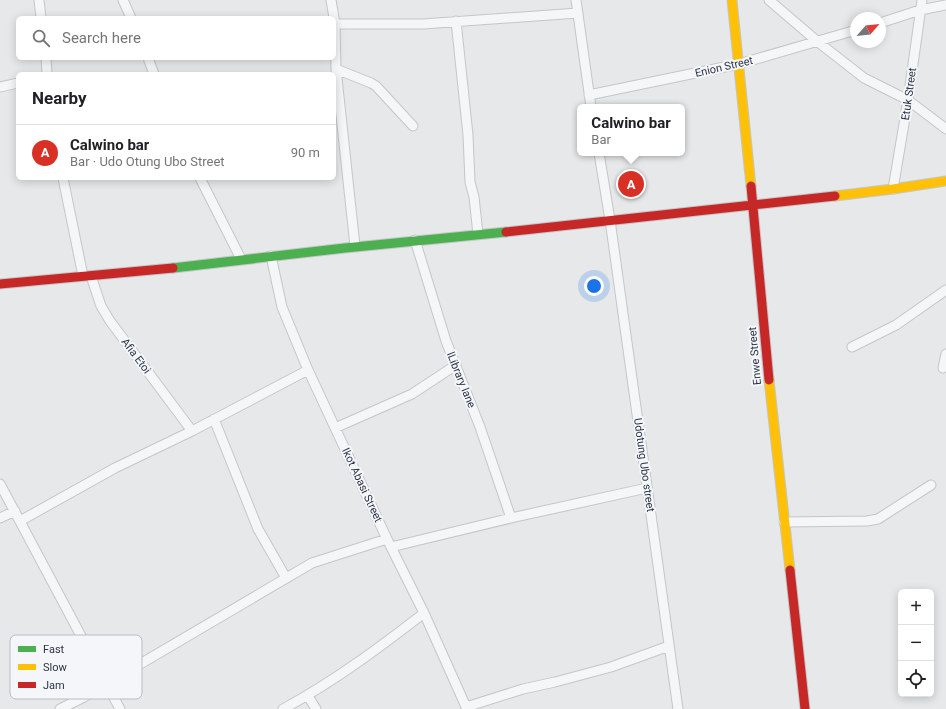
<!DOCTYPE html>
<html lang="en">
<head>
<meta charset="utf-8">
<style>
  body { margin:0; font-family:Roboto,sans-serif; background:#f2f2f2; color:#202124 }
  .controls { position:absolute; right:12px; bottom:12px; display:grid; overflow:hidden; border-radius:6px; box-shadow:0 2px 10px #0003 }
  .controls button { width:36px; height:36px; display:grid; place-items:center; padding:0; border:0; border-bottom:1px solid #e0e0e0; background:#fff; color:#202124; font:20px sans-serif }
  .compass { position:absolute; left:850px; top:12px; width:36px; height:36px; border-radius:50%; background:#fff; box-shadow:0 2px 10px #0003; rotate:62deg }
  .you { position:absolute; left:594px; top:286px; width:14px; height:14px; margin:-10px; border:3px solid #fff; border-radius:50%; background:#1a73e8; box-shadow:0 0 0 6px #1a73e833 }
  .badge { display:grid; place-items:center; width:26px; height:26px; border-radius:50%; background:#d93025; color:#fff; font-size:13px; font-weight:700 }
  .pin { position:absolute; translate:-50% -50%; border:2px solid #fff; box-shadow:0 1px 4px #0006 }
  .popup { position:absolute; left:577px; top:104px; width:108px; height:52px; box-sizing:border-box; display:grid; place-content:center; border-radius:6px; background:#fff; filter:drop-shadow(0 1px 3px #0005); font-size:13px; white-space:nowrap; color:#757577 }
  .popup b { font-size:15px; color:#202124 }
  .popup::after { content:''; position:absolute; left:50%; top:100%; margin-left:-8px; border:8px solid transparent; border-top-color:#fff }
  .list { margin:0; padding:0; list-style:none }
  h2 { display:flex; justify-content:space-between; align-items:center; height:52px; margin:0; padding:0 16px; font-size:17px }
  h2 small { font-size:13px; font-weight:400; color:#757577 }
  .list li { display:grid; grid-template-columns:26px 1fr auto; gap:12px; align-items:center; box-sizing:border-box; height:56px; padding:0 16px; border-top:1px solid #e0e0e0 }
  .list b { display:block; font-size:15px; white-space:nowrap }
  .list p { margin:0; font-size:13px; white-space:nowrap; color:#757577 }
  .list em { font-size:13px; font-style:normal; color:#757577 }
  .icon { flex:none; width:22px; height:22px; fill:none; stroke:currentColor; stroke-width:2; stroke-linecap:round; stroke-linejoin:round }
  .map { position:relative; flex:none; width:946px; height:709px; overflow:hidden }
  .search { position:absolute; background:#fff; box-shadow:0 2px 10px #0003; left:16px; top:16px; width:320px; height:44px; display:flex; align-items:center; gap:10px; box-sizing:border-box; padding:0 14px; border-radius:6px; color:#757577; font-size:15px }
  .panel { position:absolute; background:#fff; box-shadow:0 2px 10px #0003; left:16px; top:72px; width:320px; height:108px; border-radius:6px }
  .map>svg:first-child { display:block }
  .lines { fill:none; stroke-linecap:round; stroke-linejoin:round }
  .street-casing { stroke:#c4c6c8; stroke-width:11 }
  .fast-casing { stroke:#c4c6c8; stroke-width:11 }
  .slow-casing { stroke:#c4c6c8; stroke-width:11 }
  .jam-casing { stroke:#c4c6c8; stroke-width:11 }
  .street { stroke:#f5f6f7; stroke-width:9 }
  .fast { stroke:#4caf50; stroke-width:9 }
  .slow { stroke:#ffc107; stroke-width:9 }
  .jam { stroke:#c62828; stroke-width:9 }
  .labels { text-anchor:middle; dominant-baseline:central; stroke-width:4; stroke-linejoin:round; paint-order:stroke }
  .street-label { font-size:11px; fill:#2b3445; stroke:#f4f6f9 }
  .key { fill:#f4f6f9; stroke:#b8bcc3; stroke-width:1 }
  .key-label { font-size:11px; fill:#2b3445 }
</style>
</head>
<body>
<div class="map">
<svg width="946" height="709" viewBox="0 0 946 709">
  <rect width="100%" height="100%" fill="#e6e8ea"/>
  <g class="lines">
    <!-- street casing -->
    <g class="street-casing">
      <path id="street" d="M39,0L41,18
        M123,0L131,18
        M331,0L335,24L336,69L355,246
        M576,0L591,107
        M769,0L818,42L864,78L908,100L946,129
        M456,21L468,135L470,182L474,197L478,234
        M880,23L920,10L946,5
        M335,24H423L578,13
        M46,58L47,74
        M148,58L154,74
        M336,69L371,83L376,86L413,126
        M0,87L18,83
        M589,95L739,64L856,30
        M599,153L610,220L678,709
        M63,178L83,276
        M200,178L241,259
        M893,189L908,100L922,0
        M415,240L446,341L480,427L511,518
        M271,256L282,307L308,370L387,539L424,613L467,709
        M91,276L101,306L110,321L192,431
        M852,347L896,325L946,290
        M943,368L946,354
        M214,419L258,529L286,578
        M335,428L412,394L456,365
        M0,484L120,709
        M0,518L15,511
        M20,521L115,468L192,431L308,370
        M784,522L867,521L878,519L931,485
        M391,547L511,518L647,488
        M308,696L316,709
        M466,707L523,689L555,682L611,667L669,646
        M60,709L84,697L312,563L387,539
        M283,709C333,682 379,648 424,613"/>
    </g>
    <!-- fast casing -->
    <g class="fast-casing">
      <path id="fast" d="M173,268L345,248L506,232"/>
    </g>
    <!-- slow casing -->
    <g class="slow-casing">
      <path id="slow" d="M732,0L751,186
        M835,196L893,189L946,181
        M769,380L790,570"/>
    </g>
    <!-- jam casing -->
    <g class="jam-casing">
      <path id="jam" d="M751,186L769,380
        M506,232L835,196
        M0,284L173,268
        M790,570L805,709"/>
    </g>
    <!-- street -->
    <use href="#street" class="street"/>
    <!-- fast -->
    <use href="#fast" class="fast"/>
    <!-- slow -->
    <use href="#slow" class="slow"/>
    <!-- jam -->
    <use href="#jam" class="jam"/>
  </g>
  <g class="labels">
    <!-- street labels -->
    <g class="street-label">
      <text transform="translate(724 67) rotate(-13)">Enion Street</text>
      <text transform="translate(909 94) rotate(-82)">Etuk Street</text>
      <text transform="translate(136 356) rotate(53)">Afia Etoi</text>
      <text transform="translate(755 356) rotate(-95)">Enwe Street</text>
      <text transform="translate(461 380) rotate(68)">lLibrary lane</text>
      <text transform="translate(644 465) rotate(82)">Udotung Ubo street</text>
      <text transform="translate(362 485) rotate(65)">Ikot Abasi Street</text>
    </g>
  </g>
  <!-- legend -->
  <rect x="10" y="635" width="132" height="64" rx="6" class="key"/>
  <rect x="18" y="646" width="18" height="6" fill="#4caf50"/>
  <rect x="18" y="664" width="18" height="6" fill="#ffc107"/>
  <rect x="18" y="682" width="18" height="6" fill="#c62828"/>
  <g class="key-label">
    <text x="43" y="653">Fast</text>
    <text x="43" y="671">Slow</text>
    <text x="43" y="689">Jam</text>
  </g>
</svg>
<div class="controls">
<button>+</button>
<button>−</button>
<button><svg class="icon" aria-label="locate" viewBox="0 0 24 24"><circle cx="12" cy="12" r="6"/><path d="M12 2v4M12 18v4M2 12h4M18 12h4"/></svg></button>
</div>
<svg class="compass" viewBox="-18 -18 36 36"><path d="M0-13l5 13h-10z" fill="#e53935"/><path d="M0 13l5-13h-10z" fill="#757577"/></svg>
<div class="you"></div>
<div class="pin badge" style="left:631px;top:184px">A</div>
<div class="popup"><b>Calwino bar</b>Bar</div>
<div class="search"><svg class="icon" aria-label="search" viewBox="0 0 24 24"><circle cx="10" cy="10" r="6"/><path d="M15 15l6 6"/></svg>Search here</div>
<section class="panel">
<h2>Nearby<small></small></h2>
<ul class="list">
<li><span class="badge">A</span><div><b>Calwino bar</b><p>Bar · Udo Otung Ubo Street</p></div><em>90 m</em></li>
</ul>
</section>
</div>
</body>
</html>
